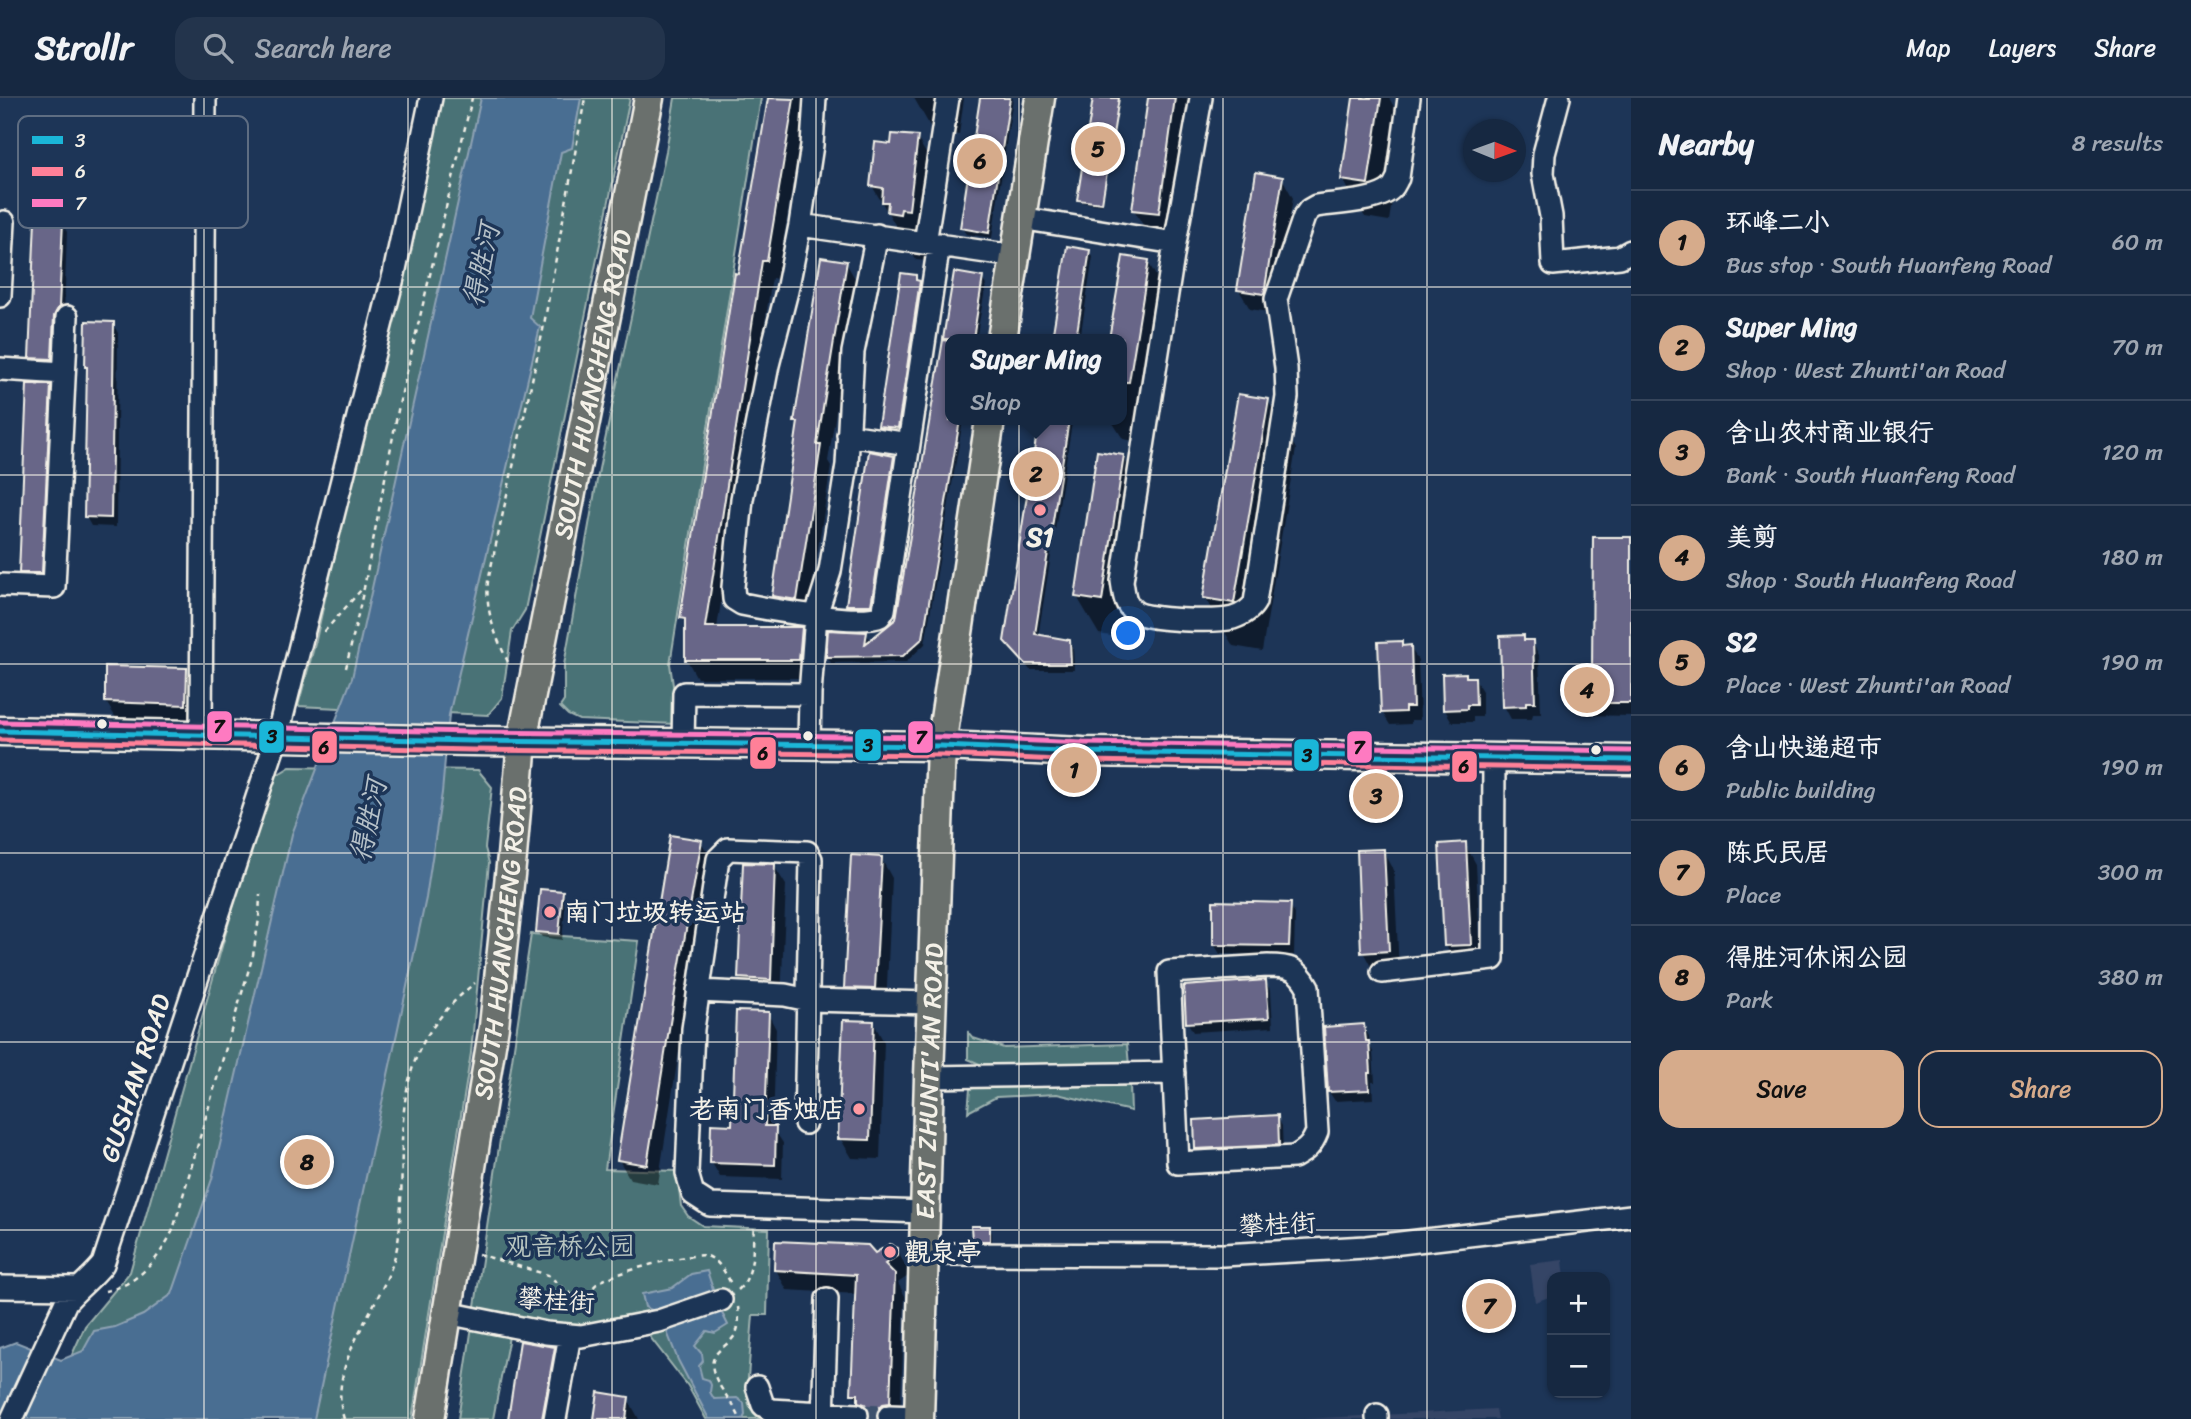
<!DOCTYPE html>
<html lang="en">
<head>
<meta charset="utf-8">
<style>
  body { margin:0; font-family:Sriracha,"LXGW WenKai TC",sans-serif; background:#23344c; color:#f1f3f6 }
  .controls { position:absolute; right:21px; bottom:21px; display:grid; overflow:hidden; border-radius:14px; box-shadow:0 2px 5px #0004 }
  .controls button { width:63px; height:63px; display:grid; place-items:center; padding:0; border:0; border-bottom:2px solid #35445a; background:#162841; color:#f1f3f6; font:35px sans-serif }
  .compass { position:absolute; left:1463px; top:21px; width:63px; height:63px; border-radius:50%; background:#162841; box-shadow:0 2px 5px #0004; rotate:91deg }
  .you { position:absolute; left:1129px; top:536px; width:24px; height:24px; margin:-18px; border:5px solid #fff; border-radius:50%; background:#1a73e8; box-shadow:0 0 0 10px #1a73e833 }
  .badge { display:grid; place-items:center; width:46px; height:46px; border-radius:50%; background:#d6ab8b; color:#111; font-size:23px; font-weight:700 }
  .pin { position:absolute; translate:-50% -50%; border:4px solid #fff; box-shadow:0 2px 7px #0006 }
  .popup { position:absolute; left:945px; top:236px; width:182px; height:91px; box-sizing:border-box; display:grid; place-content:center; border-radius:14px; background:#162841; filter:drop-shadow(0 2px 5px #0005); font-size:23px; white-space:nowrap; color:#9ea6b1 }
  .popup b { font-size:26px; color:#f1f3f6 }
  .popup::after { content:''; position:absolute; left:50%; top:100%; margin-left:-14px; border:14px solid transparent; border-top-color:#162841 }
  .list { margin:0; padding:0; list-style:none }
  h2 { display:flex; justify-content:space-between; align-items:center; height:91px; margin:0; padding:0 28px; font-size:30px }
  h2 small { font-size:23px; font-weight:400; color:#9ea6b1 }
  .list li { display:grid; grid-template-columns:46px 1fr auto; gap:21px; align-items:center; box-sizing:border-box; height:105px; padding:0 28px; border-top:2px solid #35445a }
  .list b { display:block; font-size:26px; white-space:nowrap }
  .list p { margin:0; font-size:23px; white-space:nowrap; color:#9ea6b1 }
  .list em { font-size:23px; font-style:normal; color:#9ea6b1 }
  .actions { display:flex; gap:14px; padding:21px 28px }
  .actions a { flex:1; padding:16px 0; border:2px solid #d6ab8b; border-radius:21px; text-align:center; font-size:24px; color:#d6ab8b }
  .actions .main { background:#d6ab8b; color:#111 }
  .icon { flex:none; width:38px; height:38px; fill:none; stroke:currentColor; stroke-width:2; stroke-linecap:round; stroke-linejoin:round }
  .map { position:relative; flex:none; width:1631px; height:1321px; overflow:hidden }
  header { display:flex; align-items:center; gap:42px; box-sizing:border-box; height:98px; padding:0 35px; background:#162841; border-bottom:2px solid #35445a }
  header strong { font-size:33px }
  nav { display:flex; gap:38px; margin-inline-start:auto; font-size:24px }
  .search { width:490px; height:63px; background:#23344c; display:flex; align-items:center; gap:18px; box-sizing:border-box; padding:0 24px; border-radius:21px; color:#9ea6b1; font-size:26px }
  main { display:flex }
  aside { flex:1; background:#162841 }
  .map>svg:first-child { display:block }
  .built { fill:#344466 }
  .green { fill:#487276; stroke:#9eb2af; stroke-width:2 }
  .water { fill:#4a6e92; stroke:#8ea2b4; stroke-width:2 }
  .shadow { fill:#0007 }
  .building { fill:#686688; stroke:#f4f1e8; stroke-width:2 }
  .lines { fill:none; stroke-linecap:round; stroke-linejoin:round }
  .minor-tunnel { stroke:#3d516d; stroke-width:21; stroke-dasharray:21 10; stroke-linecap:butt }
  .minor-casing { stroke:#f4f1e8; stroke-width:26 }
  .major-casing { stroke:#f4f1e8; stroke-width:33 }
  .path { stroke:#f4f1e8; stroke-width:2.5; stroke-dasharray:5 5; stroke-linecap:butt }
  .minor { stroke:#1d3557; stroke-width:21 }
  .major { stroke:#6b706d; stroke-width:28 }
  .bus-1-casing { stroke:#1d3557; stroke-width:10 }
  .bus-2-casing { stroke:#1d3557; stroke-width:10 }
  .bus-3-casing { stroke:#1d3557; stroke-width:10 }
  .bus-1 { stroke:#1ab6d8; stroke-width:5 }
  .bus-2 { stroke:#ff8098; stroke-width:5 }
  .bus-3 { stroke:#fe7ac1; stroke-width:5 }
  .grid { fill:none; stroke:#f4f1e8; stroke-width:2; stroke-opacity:0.55 }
  .poi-dot { fill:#ff9aa2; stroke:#1d3557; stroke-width:2.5 }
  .bus-dot { fill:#f4f1e8; stroke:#1d3557; stroke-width:2.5 }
  .labels { text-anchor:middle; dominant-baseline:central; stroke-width:7; stroke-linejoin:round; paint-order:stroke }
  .street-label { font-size:26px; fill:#f4f1e8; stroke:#1d3557 }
  .poi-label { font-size:26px; font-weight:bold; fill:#f4f1e8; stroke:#1d3557; text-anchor:start }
  .park-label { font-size:26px; fill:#b8c5c0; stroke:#1d3557 }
  .water-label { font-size:28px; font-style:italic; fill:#b8c3ca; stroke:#1d3557 }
  .key { fill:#1d3557; stroke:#5e6d82; stroke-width:2 }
  .key-label { font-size:19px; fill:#f4f1e8 }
  .line-badge { stroke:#1d3557; stroke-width:2.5 }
  .pale-badge-label { font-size:19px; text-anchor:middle; font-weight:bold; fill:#111 }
</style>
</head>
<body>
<header>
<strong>Strollr</strong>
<div class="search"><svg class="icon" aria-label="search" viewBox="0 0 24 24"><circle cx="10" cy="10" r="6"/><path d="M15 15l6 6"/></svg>Search here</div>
<nav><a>Map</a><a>Layers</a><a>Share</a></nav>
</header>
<main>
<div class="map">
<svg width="1631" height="1321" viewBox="0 0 1631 1321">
  <rect width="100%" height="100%" fill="#1d3557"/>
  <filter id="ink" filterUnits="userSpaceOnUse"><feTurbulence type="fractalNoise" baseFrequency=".0143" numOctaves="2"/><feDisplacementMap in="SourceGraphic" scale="14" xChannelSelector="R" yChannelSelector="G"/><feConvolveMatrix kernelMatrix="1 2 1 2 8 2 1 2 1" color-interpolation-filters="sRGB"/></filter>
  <g filter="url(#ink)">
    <!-- built -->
    <path class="built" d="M1563,1162L1565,1179H1552V1198L1535,1204L1530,1166Z
      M1496,1311L1498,1321H1303Z"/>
    <!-- green -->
    <path class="green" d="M441,0H630L525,512L512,533L502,600L488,617L298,608L316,542L362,332Z
      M675,0H761L670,566L675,601V626L579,622L568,617L560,609L564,603V567L599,371L666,53Z
      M290,669L478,672L492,689L485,750L489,765L471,955L412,1321H43L85,1228L130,1174L269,682Z
      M531,836L639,843L605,1071L677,1073L681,1108L688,1118L703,1128L769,1131L767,1217H753L747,1292C747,1305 750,1312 760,1321H706L688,1288L636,1221L584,1235L512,1223L493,1321H458Z
      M968,934L973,940L1004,950L1127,946L1129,967H982L968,961Z
      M1130,987L1131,1013L1057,996L996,999L968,1014L970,991L978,989Z"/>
    <!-- water -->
    <path class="water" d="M481,0H581L572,50L561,54L530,220L540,229L449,617L442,695L426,800L314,1321H0V1250L16,1244L61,1262L83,1253L94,1233L115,1229L143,1217L172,1196L212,1081L292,736L352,580Z
      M707,1173L719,1209L728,1227L715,1235L707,1233L695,1248L702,1256L703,1263L699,1268L702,1280L709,1282L711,1287L710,1294L714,1301L737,1300L744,1305L745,1317L743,1321H709L678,1262L660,1216L645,1209L642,1196L672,1190L691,1176Z"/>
    <!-- shadow -->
    <path class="shadow" d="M770,0H807L777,181L772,180L717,530L801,531L811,549L809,580H697L687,562V528L682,520Z
      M914,0H964L959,37L948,35L935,37Z
      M982,0H1013L992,140L966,136L962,130Z
      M1095,0H1120L1102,107L1080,104L1079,102Z
      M1150,0H1195L1180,152L1156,149L1134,112Z
      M1355,0H1389L1404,26L1389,123L1365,119L1343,82Z
      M917,40L945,88L936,160L927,163L916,162L872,88L892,48Z
      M1282,80L1293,100L1274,215L1250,211L1239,192Z
      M62,125L67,134L64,217L56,270L36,269L30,259Z
      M1068,150L1089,154L1093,159L1080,241H1054Z
      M1124,160L1148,164L1170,202L1146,345L1123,341L1111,322H1122V241H1111Z
      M846,165L857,184L828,363L831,368L807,521L785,517L774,498L799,329L796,323Z
      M955,176L982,181L986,187L976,241H950V322H963L925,546L906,564L831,565L828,559L866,535L871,544L898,522Z
      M915,179L930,204L909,349L891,347L879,328Z
      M113,226L118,235L116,429L91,428L86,419Z
      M50,289L55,298L46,484H26L20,474Z
      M1268,303L1296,351L1262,553L1233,548L1205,500Z
      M1041,322H1070L1072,325L1038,539L1069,543L1073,549L1074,572H1030L1006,542Z
      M871,355L893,360L904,379L882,526H859L847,507Z
      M1123,359L1145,396L1123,540L1099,536L1077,499Z
      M1631,441V618L1584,617L1576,604L1594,576Z
      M1523,539L1525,544H1532L1539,557L1541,616H1533L1532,621H1511L1504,608Z
      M1401,545L1404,549H1410L1418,562L1420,622H1411V626L1390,627L1382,614Z
      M186,572L197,592L196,625L118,623L106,604Z
      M1474,580L1482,593V619H1473V624H1452L1445,612L1467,581Z
      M701,744L713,763L686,908L658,1086L630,1081L619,1062Z
      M1465,746L1476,766L1481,866L1457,867L1446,848Z
      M1383,752L1394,772L1399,872L1374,874L1363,854Z
      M881,760L892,780L886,909H857L846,889Z
      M774,768L786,787L781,901L751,900L740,880Z
      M562,795L566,801L562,842L542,839L538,834Z
      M1290,807L1295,816L1294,857L1220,856L1214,846Z
      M1265,884L1271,893L1273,929L1193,934L1188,925Z
      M768,916L776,931L773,1030L783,1045L782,1081L720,1079L712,1065L734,1028Z
      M873,924L884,944L880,1061L852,1060L840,1040Z
      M1363,928L1369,938L1370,948L1373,954L1375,984H1372L1373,1001L1335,1003L1329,994Z
      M1277,1019L1282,1028L1283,1056L1203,1060L1197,1050Z
      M989,1129L992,1135V1149L977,1148L974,1143Z
      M896,1151L908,1172V1178L898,1185L905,1198L900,1321H870L853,1295L857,1196L787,1192L776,1172L875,1158Z
      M1497,1189L1508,1222L1484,1228L1480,1222Z
      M553,1250L565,1270L556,1321H510Z
      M628,1301L639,1321H596Z"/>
    <!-- building -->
    <path class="building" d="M768,0L794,1L767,163H762L705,529H802L799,562H685V521L680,520L735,175L738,176Z
      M980,0H1010L989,135L960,130Z
      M1093,0H1119L1102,105L1077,102Z
      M1148,0H1175L1159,115L1132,112Z
      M1353,0H1381L1368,86L1341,82Z
      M892,36L918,38L909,112L901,111L900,116L887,114L888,104H882L883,90L870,88L875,44L891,46Z
      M1256,74L1283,79L1264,196L1237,192Z
      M35,122L63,123L59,209L54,218L52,261L29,260Z
      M1067,148L1090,152L1076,241H1052Z
      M1123,158L1149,162L1129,284H1122V241H1109Z
      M821,159L847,163L817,347H821L797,502L772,498L798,324H794Z
      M954,174L983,179L973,241H943Z
      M901,175L916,177V182L920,183L898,330L878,328Z
      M86,223L114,224L111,420L84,419L87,269H85Z
      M943,242L950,243V322H960L923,540L903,558L826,559L828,532L867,534L865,546L896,521Z
      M27,286L51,287L42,475H19Z
      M1238,296L1269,301L1234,505L1203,500Z
      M1039,322H1069L1035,536L1070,542L1071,566H1025L1004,543Z
      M869,353L894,358L875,484L871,507H846Z
      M1097,353L1124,357L1102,503L1075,499Z
      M1593,439H1631V605H1575V574H1592Z
      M1524,537V542H1533L1535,604H1526V608L1502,609L1500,538Z
      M1402,543V548L1411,547L1413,609H1405V614L1381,615L1378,544Z
      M105,568L187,570L186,607L105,604Z
      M1466,575V579H1475L1476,607H1467V611L1443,612L1442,576Z
      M670,737L702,742L676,888L647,1067L617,1062Z
      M1466,744L1471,847L1444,848L1439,746Z
      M1384,751L1389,853L1361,855L1357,752Z
      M851,757L882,759L875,891L844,890Z
      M743,765L775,766L771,882L738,880Z
      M540,791L563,793L559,836L536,834Z
      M1213,803L1291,805L1289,848L1213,847Z
      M1266,882L1269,920L1186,925L1184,888Z
      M736,913L769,914L765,1028H776L775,1067L710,1065L711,1026L732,1027Z
      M843,922L874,923L870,1042L838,1041Z
      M1364,926L1366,943H1369L1371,975H1368L1369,992L1328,994L1324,929Z
      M1278,1017L1279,1047L1195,1051L1194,1022Z
      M971,1128H990V1143H972Z
      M775,1143L868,1147L875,1155L890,1146L897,1150V1158L885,1166L895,1176L890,1305L883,1306L878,1311L877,1321H869V1312L865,1306L858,1304V1296H851L856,1177L774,1172Z
      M1498,1187L1505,1216L1479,1222L1471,1194Z
      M520,1243L555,1249L542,1321H508Z
      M598,1294L629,1299L626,1321H594Z"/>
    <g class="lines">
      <!-- minor-tunnel -->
      <path class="minor-tunnel" d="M857,1317L889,1318"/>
      <!-- minor casing -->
      <g class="minor-casing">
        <path id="minor" d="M815,0L812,47L800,127L787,193L768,267L742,401L733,489L734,501L742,506C766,511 862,528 880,518L884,512L939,146
          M1201,0L1175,145L1122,483C1124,495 1124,506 1134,513C1146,523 1217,524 1233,520C1242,517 1250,513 1255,504L1287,299L1286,270L1276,201L1304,119L1309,112L1316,108C1335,105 1379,104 1392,90C1395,87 1396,83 1398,80L1409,0
          M1559,0L1544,56L1543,76L1551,118L1553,166L1620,159L1631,153
          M1020,120L1175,145
          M800,127L1014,158
          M925,145L948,0
          M0,198L4,124
          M0,271L64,275
          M848,337L909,346
          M0,487L54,489L67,219
          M810,596L816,517L830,473L847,367L853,254L877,137
          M201,637L205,0
          M683,645L684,595L810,596L809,646
          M1268,868C1289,868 1298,870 1308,889L1317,1034C1312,1047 1307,1052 1294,1059L1178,1065L1169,874Z
          M1382,874L1493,861L1494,660
          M698,893L785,897L808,902L932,905
          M929,979L1174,975
          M805,1025L811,761L807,754L728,751L718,761L693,931L687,1075L693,1096L710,1107L925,1114
          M924,1156L1223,1157L1366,1149L1631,1118
          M0,1189L77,1190
          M447,1215L546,1235L581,1238L659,1223L721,1202
          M757,1289L763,1307L771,1312L857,1317
          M1377,1317V1321
          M889,1318L919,1319
          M12,1321L66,1204C78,1190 92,1180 103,1166L277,639L394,176L431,0
          M555,1321L570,1237
          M823,1321L827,1201"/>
      </g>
      <!-- major casing -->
      <g class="major-casing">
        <g id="major">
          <path d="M1002,241L1040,0"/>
          <path d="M0,633L473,643L941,648L1083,654L1631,662"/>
          <path id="s1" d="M430,1321L494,928L512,758L522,643L649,0"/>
          <path id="s2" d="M919,1321L929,979L941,648L990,322"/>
        </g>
      </g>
      <!-- path -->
      <path class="path" d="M324,534L361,492
        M508,564C495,537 485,513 488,483L543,232L585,0
        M346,570L364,490L399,307L472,0
        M478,1156L548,1177L573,1198L587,1197C590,1193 594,1188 598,1185C610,1176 694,1153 707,1158C719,1162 726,1176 731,1186
        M738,1192C756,1176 752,1148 754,1126
        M105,1193C138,1187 159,1161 173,1132L253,857L259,821L260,796
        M738,1209C739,1218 740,1228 735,1237C727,1250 709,1253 713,1272C717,1290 734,1304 740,1321
        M344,1321C326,1266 379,1212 394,1161C400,1143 400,1123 401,1103C403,1054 398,1007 416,960C427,931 451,904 475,885"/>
      <!-- minor -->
      <use href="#minor" class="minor"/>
      <!-- major -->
      <use href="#major" class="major"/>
      <!-- bus-1 casing -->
      <g class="bus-1-casing">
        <path id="bus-1" d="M0,633L473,643L941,648L1083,654L1631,662"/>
      </g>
      <!-- bus-2 casing -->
      <g class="bus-2-casing">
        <path id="bus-2" d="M0,642L473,652L941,657L1083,663L1631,671"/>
      </g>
      <!-- bus-3 casing -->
      <g class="bus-3-casing">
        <path id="bus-3" d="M0,624L473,634L941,639L1083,645L1631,653"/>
      </g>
      <!-- bus-1 -->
      <use href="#bus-1" class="bus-1"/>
      <!-- bus-2 -->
      <use href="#bus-2" class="bus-2"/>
      <!-- bus-3 -->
      <use href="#bus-3" class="bus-3"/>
    </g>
  </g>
  <!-- grid -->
  <path class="grid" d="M204,0V1321M408,0V1321M612,0V1321M816,0V1321M1019,0V1321M1223,0V1321M1427,0V1321M0,189H1631M0,377H1631M0,566H1631M0,755H1631M0,944H1631M0,1132H1631"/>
  <!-- markers -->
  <g class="poi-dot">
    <circle cx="1040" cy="412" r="7"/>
    <circle cx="550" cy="814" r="7"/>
    <circle cx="859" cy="1011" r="7"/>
    <circle cx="890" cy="1154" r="7"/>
  </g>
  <g class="bus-dot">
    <circle cx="102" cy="626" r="6"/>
    <circle cx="808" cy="638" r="6"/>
    <circle cx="1596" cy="652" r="6"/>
  </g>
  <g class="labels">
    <!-- street labels -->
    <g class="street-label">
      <text stroke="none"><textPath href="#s1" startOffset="1048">SOUTH HUANCHENG ROAD</textPath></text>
      <text stroke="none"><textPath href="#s1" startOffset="481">SOUTH HUANCHENG ROAD</textPath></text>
      <text transform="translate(135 980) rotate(-72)">GUSHAN ROAD</text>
      <text stroke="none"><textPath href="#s2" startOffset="338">EAST ZHUNTI'AN ROAD</textPath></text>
      <text transform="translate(1277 1126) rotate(-3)">攀桂街</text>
      <text transform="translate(556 1202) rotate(4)">攀桂街</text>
    </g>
    <!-- poi labels -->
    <g class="poi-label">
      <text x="1040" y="439" text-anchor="middle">S1</text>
      <text x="564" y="814">南门垃圾转运站</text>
      <text x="845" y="1011" text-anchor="end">老南门香烛店</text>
      <text x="904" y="1154">觀泉亭</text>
    </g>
    <!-- park labels -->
    <g class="park-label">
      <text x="570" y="1148">观音桥公园</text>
    </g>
    <!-- water labels -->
    <g class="water-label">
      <text transform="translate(481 167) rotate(-78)">得胜河</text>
      <text transform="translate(368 722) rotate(-78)">得胜河</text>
    </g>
  </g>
  <!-- legend -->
  <rect x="18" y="18" width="230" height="112" rx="10" class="key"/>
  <rect x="32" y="38" width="31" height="8" fill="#1ab6d8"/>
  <rect x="32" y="69" width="31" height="9" fill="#ff8098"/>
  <rect x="32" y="101" width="31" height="8" fill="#fe7ac1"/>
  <g class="key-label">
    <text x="75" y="49">3</text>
    <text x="75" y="80">6</text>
    <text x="75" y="112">7</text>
  </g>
  <g class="line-badge">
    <rect x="206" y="612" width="27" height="33" rx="7" fill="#fe7ac1"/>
    <rect x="258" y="622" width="27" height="34" rx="7" fill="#1ab6d8"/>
    <rect x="907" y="622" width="27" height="34" rx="7" fill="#fe7ac1"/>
    <rect x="854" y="630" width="28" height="34" rx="7" fill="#1ab6d8"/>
    <rect x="311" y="632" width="27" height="34" rx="7" fill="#ff8098"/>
    <rect x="1346" y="632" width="27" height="34" rx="7" fill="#fe7ac1"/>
    <rect x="749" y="638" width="28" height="34" rx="7" fill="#ff8098"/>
    <rect x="1293" y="640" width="27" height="34" rx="7" fill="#1ab6d8"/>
    <rect x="1451" y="652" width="27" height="33" rx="7" fill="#ff8098"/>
  </g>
  <g class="pale-badge-label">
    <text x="219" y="635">7</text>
    <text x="272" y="645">3</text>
    <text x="921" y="646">7</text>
    <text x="868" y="654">3</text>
    <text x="324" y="656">6</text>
    <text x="1359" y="656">7</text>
    <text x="763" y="662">6</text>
    <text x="1307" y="664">3</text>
    <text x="1464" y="675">6</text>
  </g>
</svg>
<div class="controls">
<button>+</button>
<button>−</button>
</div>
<svg class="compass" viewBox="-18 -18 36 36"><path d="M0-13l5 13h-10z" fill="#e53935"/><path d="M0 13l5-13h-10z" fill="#9ea6b1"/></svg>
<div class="you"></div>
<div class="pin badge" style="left:1074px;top:672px">1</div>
<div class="pin badge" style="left:1036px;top:376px">2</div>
<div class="popup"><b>Super Ming</b>Shop</div>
<div class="pin badge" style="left:1376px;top:698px">3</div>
<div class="pin badge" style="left:1587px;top:592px">4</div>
<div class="pin badge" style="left:1098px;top:51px">5</div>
<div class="pin badge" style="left:980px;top:63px">6</div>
<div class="pin badge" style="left:1489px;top:1208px">7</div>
<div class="pin badge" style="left:307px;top:1064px">8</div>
</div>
<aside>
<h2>Nearby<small>8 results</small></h2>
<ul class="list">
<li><span class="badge">1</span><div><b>环峰二小</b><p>Bus stop · South Huanfeng Road</p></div><em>60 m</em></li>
<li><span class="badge">2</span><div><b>Super Ming</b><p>Shop · West Zhunti'an Road</p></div><em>70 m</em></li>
<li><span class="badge">3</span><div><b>含山农村商业银行</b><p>Bank · South Huanfeng Road</p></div><em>120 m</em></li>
<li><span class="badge">4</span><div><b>美剪</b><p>Shop · South Huanfeng Road</p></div><em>180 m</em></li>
<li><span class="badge">5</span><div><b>S2</b><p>Place · West Zhunti'an Road</p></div><em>190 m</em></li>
<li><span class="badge">6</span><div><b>含山快递超市</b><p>Public building</p></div><em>190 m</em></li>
<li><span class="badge">7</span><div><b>陈氏民居</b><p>Place</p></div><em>300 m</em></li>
<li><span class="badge">8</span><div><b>得胜河休闲公园</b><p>Park</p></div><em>380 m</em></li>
</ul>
<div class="actions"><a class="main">Save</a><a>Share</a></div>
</aside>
</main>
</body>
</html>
